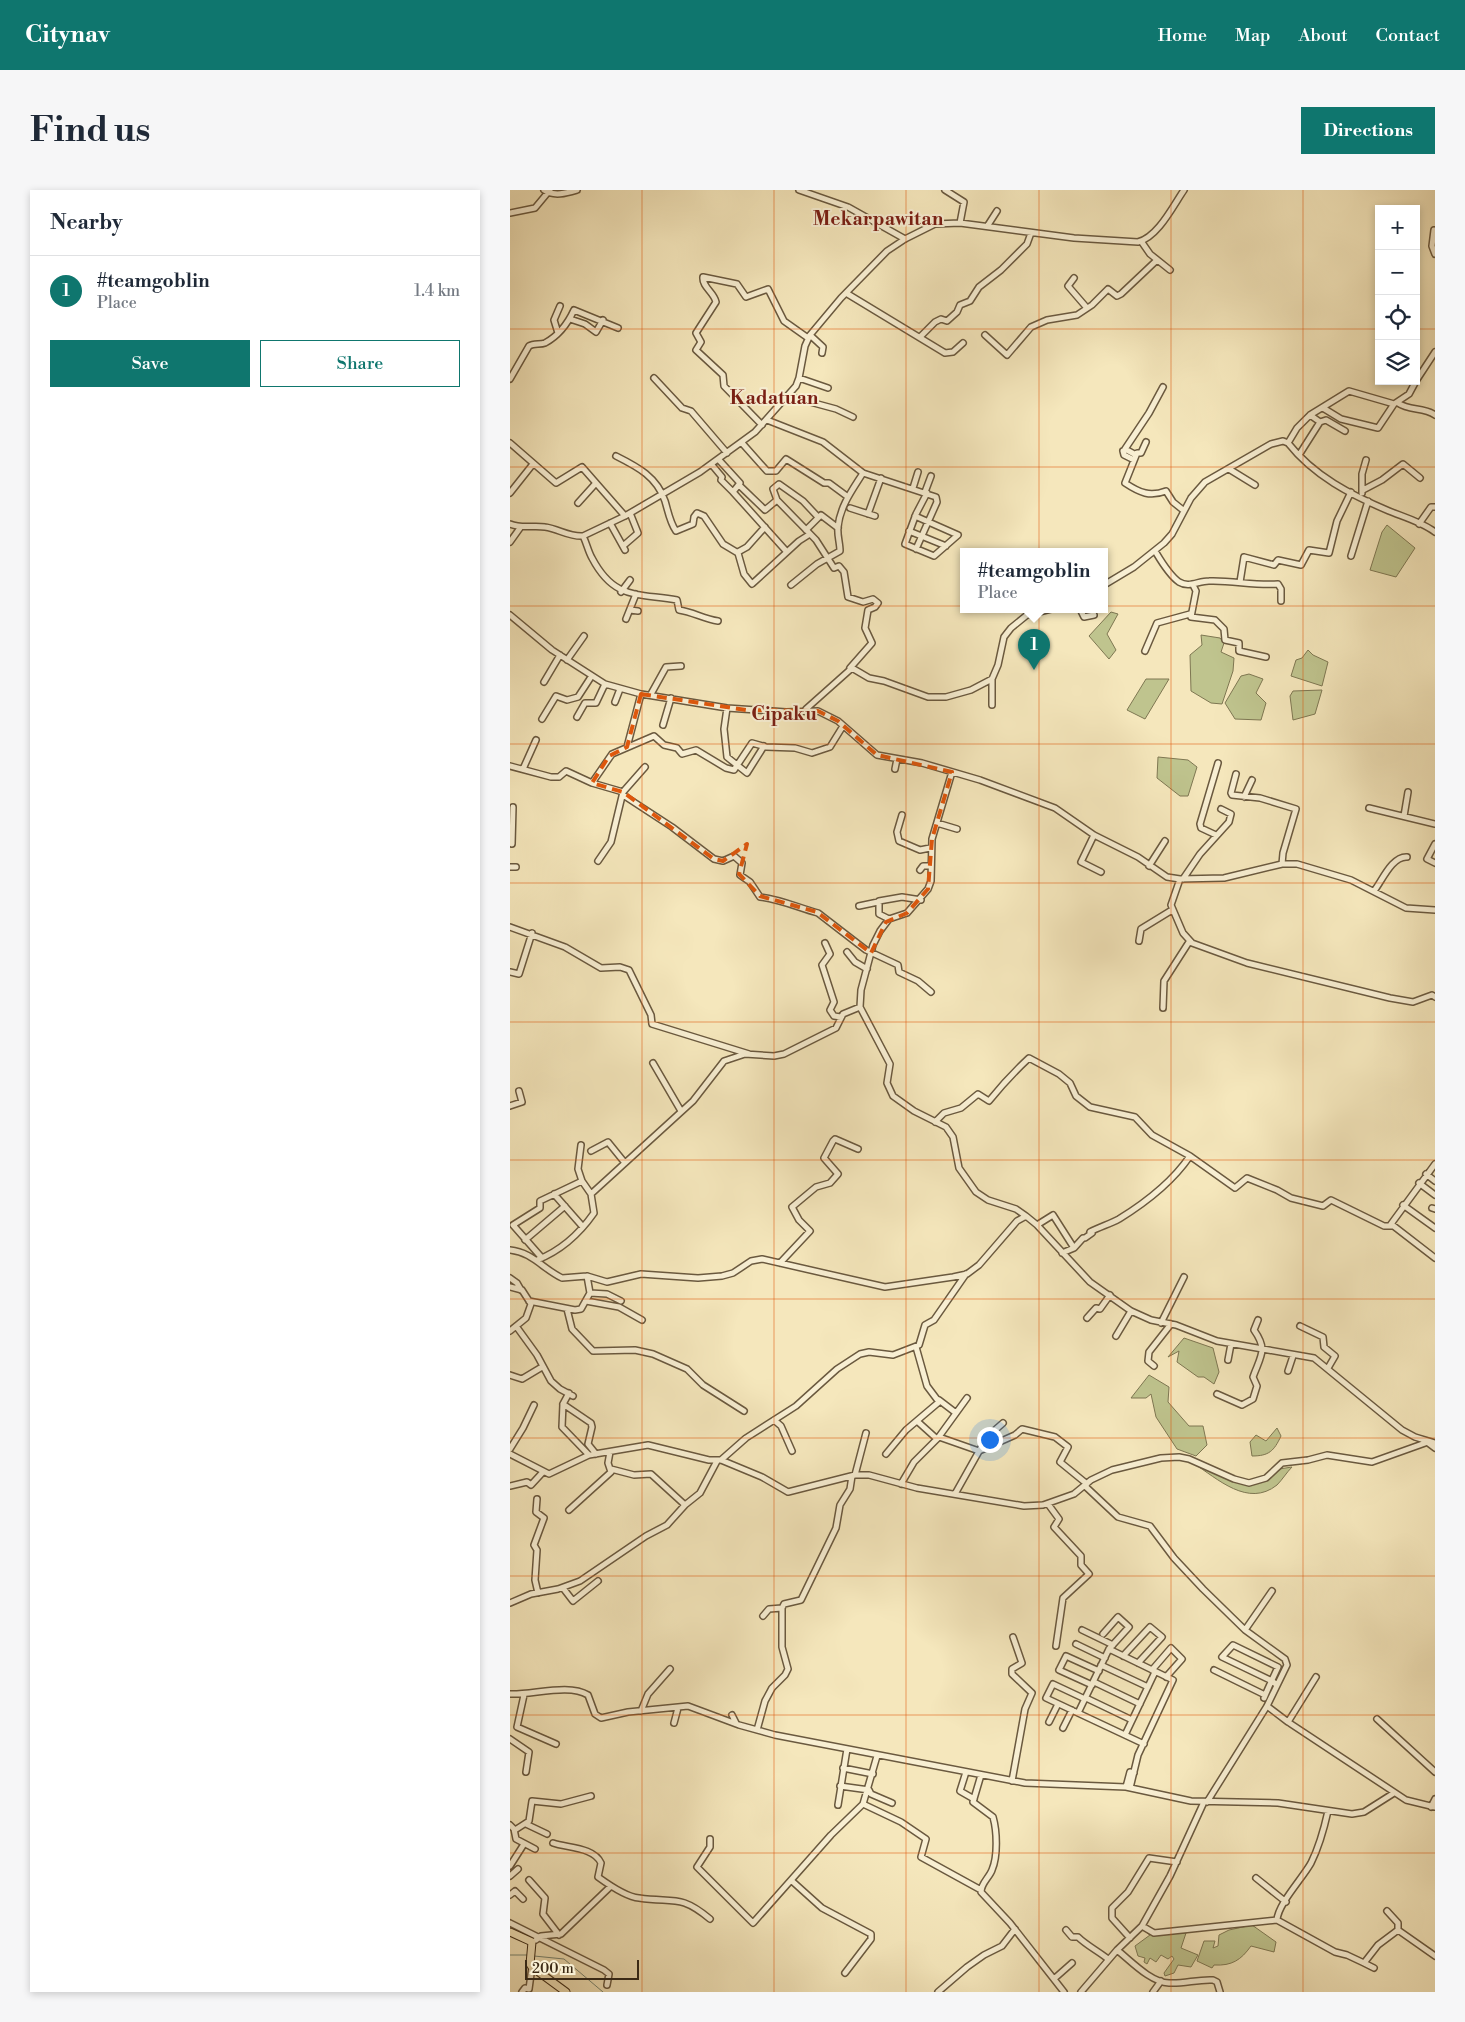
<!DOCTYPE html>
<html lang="en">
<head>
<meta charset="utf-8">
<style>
  body { margin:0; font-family:"Libre Bodoni",serif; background:#f6f6f7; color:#1f2937 }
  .controls { position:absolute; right:15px; top:15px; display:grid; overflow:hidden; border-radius:0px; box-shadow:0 2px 8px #0003 }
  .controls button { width:45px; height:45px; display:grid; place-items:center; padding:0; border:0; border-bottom:1px solid #e0e1e3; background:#fff; color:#1f2937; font:25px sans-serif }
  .scale { position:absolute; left:15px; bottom:12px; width:114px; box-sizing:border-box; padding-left:5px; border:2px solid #3c2a15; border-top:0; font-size:14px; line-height:18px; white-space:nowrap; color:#3c2a15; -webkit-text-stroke:4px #f8efd3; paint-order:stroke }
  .you { position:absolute; left:479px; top:1249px; width:18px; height:18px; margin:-12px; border:4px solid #fff; border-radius:50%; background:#1a73e8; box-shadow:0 0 0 8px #1a73e833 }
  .badge { display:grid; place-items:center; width:32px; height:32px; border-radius:50%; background:#0f766e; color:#fff; font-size:16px; font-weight:700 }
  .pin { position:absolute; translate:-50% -41px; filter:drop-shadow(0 1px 2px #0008) }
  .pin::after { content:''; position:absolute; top:26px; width:18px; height:15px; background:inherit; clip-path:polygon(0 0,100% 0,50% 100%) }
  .popup { position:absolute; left:450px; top:358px; width:148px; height:65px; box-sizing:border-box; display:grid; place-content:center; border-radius:0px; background:#fff; filter:drop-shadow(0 1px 4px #0005); font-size:16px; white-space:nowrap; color:#747a83 }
  .popup b { font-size:19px; color:#1f2937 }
  .popup::after { content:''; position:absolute; left:50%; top:100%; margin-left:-10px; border:10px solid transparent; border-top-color:#fff }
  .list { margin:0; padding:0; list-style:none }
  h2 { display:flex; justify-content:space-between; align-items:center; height:65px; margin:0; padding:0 20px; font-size:21px }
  h2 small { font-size:16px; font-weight:400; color:#747a83 }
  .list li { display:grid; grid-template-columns:32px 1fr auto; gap:15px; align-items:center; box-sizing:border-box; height:70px; padding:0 20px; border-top:1px solid #e0e1e3 }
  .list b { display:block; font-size:19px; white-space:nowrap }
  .list p { margin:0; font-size:16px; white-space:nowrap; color:#747a83 }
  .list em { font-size:16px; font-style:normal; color:#747a83 }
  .actions { display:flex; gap:10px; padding:15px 20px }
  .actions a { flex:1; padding:11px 0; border:1px solid #0f766e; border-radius:0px; text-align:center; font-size:18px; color:#0f766e }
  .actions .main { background:#0f766e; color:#fff }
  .icon { flex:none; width:28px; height:28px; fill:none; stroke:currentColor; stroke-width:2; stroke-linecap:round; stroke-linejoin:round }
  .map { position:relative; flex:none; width:925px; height:1802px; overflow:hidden; border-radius:0px }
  header { display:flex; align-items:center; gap:30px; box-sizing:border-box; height:70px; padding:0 25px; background:#0f766e; color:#fff }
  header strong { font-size:24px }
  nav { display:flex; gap:28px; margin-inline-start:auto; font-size:18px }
  .intro { display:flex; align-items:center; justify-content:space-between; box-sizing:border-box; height:120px; padding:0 30px }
  h1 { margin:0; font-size:35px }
  .button { padding:12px 22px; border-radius:0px; background:#0f766e; color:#fff; font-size:18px; font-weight:700 }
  main { display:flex; gap:30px; padding:0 30px }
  aside { flex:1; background:#fff; border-radius:0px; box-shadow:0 2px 8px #0003 }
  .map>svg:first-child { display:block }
  .green { fill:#bfc48e; stroke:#7e7752 }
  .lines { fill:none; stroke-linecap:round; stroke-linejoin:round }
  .stream { stroke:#768471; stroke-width:1 }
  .minor-casing { stroke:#6a593f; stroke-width:8 }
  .major-casing { stroke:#3c2a15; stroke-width:9 }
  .minor { stroke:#f8efd3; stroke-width:5 }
  .major { stroke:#f5e7bc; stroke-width:7 }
  .marked { fill:none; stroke:#df570c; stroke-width:4; stroke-dasharray:10 6; stroke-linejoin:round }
  .grid { fill:none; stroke:#df570c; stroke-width:1; stroke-opacity:0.55 }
  .labels { text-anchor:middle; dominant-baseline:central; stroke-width:4; stroke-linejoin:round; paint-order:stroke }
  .quarter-label { font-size:19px; font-weight:bold; fill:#7a1f14; stroke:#f8efd3 }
</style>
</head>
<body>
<header>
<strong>Citynav</strong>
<nav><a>Home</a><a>Map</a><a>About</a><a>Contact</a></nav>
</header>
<div class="intro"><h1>Find us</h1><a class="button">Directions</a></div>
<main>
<aside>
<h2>Nearby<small></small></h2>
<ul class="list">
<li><span class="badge">1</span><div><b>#teamgoblin</b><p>Place</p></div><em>1.4 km</em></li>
</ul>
<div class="actions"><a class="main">Save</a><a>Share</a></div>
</aside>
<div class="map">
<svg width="925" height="1802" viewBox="0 0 925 1802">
  <rect width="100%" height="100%" fill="#f5e7bc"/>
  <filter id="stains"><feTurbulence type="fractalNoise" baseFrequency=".004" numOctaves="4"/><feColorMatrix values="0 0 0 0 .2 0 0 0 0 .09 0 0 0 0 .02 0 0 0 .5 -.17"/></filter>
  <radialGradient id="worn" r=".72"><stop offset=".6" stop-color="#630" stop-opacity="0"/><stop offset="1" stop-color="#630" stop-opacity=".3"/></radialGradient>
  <!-- green -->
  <path class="green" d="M877,335L905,358L886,387L860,380L872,342Z
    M601,422L608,424L597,444L606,460L599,469L579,446Z
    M691,445L710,448L714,453L711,462L724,468L723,481L712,514L701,513L681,501L680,465L692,455Z
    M798,460L803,465L818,472L812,496L781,486L786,470L792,468Z
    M739,484L753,489L746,503L756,513L751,530L725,529L715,513L731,486Z
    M636,489H659L635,529L617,520Z
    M812,500L805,524L783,530L780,506L783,501Z
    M648,567L678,570L687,577L678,606H670L647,588Z
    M674,1148L703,1158L709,1182L704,1194L694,1187H688L667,1172L669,1161L658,1167Z
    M639,1185L659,1197L658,1212L679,1236H693L697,1255L686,1266L667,1259L646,1227L641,1204L636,1208H621Z
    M767,1238L771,1246C764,1261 759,1266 742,1266L740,1252L746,1245L756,1251Z
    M683,1273L735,1292L750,1288L763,1280L782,1277C777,1282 772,1290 767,1295C738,1318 708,1289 683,1273Z
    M742,1735L766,1752L764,1762L741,1756C731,1770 722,1776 704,1775L702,1778L687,1771L694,1751H705L703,1758L708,1756L709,1745L719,1740Z
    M637,1743H676L671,1758L688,1765L681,1777L668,1775L664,1783L655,1786L654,1783L664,1769L662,1766L658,1769L651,1765L646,1772L640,1768L637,1774L634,1772L635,1768L628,1766L625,1756L640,1745Z"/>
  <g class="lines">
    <!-- stream -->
    <path class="stream" d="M0,1765H17
      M24,1766L54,1769L93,1802"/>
    <!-- minor casing -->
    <g class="minor-casing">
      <path id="minor" d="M34,0C44,7 57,3 67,0
        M289,0L338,17L395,49
        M435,0L454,12L450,33
        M0,23L25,18L40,0
        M478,35L487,21
        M924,40L922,56L925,64
        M631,51L640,64L660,80
        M564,88L558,96L577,118
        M336,103L435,163L443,162L453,153
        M60,129L75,134L86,142L93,130
        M48,143L44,130L50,116
        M300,145L313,157L312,163
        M475,145L497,165L521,137L537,130L567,125L582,115L598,99L607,106L611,104L647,70
        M410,147L425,132L431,129L437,131L447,122L450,115L460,111L469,97L491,80L517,54L521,43
        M144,188L172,218L181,221L217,263
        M289,188L318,198
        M0,189L19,156C24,153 30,155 35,153C48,146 58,133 64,120L108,138
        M906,191L925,162
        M278,206L326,219L343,227
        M888,213C899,221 914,217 925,225
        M813,218L831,229L868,238L884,214
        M800,225L810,232L816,230L835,241
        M257,230L313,252L353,283L426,307L427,312L406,359
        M252,235L214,196L213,185L186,160L191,152L186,143L206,112C204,102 192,97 193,87L227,94L236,107L258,99L274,131L298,148
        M636,252L631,263H627L615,293C630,303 640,307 656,301L663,312L673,320
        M0,253L46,293L72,277L115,326
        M232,253L257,281H266L276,269L314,293H319L338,307
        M778,253C804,286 841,305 879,321C894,327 912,332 925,342
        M613,261L614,265L624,270
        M626,265L615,259L639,223L653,197
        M789,265L810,232
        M106,266C128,277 147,287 155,311C158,321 160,333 166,341L183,334L184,327L187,323L194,326L213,354L228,363L234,384L242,394L289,351L300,344
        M209,270L230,293L223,302L277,362
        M202,275L212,287L211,290L223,302
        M719,279L745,295
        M229,295L255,320L267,310L306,350L324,378L329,376L334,382L338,407L353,412L363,409L368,413L365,417L358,420L355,438L362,453L340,478
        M403,298L408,282
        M853,300L872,290L893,274L910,288
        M415,302L421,286
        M0,303L23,274
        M852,303V284L856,270
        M267,310L263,299L269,294L293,311L308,327
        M68,313L86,293
        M340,318L365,326
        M358,324L371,288
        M405,326L448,345L424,366L395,354L406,324L417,303
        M100,333L115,360
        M0,334C12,339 23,335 35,337C49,339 59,347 73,346L115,326L190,282L245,242L286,196L289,188L295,156L300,145L331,108L377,61L395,49L425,34L450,33L564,48L628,52C648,47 663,16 674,0
        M909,334L921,317H925
        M296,340L311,325L328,338
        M399,341L436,356
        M73,346C77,354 78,361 82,368C104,410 127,403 167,410L169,420C183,422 194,429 208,431
        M0,352L10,338
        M113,356L128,343L120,323
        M645,361C651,371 659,385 669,392C679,398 688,391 699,391C722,390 745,396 768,394L771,399V411
        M228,362L237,357L255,337
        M841,366L858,311
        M730,392L734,367L764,375L768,370L791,375L799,360L819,363L827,331L841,302
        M281,395L307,374L330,361C330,353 327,345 328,337C330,316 343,299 353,283
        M594,395L624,377L654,353L662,344L681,308L695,292L761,254L773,251L778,253L787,238L800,225L839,201L884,214L899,204L906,191
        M683,395L686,401L681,427L705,430L714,439L715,450L729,453V461L756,467
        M111,402L120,390
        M570,419L574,427L584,425
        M120,420L128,421
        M0,425L42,460L95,494L131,504L217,518L276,522L308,521L328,531L367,565L412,573L470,590L545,618L584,645L628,667L657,687L670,689L714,688L772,674H787L841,690L896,718L925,720
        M116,429L126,404
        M635,461L647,433L680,424
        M57,470L74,446
        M482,489V515
        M34,492L50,465
        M141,504L156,477L171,476
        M105,512L110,499
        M217,518L214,539L217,567L237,583L254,556
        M296,519L342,478L359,488L374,491L418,507H436L461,500L482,489L488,475L494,447L501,438L517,425L541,419
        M67,527L75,513H86L95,494
        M32,529L46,506L57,510L68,507L81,487
        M153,535L161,508
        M117,557L131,504
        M0,576L41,587H49L56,581L82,593L102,564L144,546L154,555L167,558L172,564L186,560L216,578L224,580L242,553L256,557L285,558L302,563L320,557L333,536
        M13,579L26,550
        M385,579L387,569
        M726,584L721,603L722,605L750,608L786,619L773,663L772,674
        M82,593L113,602L101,652L88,671
        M113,602L135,577
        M113,605L162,637L204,669L213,671L224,666L232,673L230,685L240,692L250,707C270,709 289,718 308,723L356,760L388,775L389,782L408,791L421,802
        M734,607L742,590
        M859,618L925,634
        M392,625L387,642L389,651L410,660L420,658
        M894,626L898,602
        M427,633L447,639
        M584,645L571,672L591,682
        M706,645L691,638L690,634L708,573
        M2,654L3,617
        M925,654L917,669L925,673
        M639,676L655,651
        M0,677H6
        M410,680L413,676H420
        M670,689L661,715L673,743L682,753L737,773L880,808L903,812L922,805L925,807
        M673,689L690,664L719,632L721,624L711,619
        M864,701C872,691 882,666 897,667
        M349,716L368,712
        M379,729L369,724V711L392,707L411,710
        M0,737L55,757L91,778L110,777L119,780L141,825L142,834L239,864
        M629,751L631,739L662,720
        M315,753L320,764L312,775L324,812L320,820L324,826L331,827
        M337,762L345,772L357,779
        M0,782L9,784L22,743
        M350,817L380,874L377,893L383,906L404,921L436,937L443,947L449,978L466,1002L478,1010L506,1019L516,1026
        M653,818L654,791L679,752L682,753
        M143,873L171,921
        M0,916L12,912L9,901
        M425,932L434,923L451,918L468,904L479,911C492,895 505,881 519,868L549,884L560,893L566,906L580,917L625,927L642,945L680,966L725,998L737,988L767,1000L781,1008L813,1016L821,1010L874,1036H883
        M71,955L68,979L72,991
        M81,961L98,952L115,973
        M925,974L881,1034L925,1068
        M916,984L925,991
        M909,993L925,1005
        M44,1004L73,1037
        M81,1004L183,911L214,871L235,864L264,866L274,864L326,838L333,824L350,817L351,800L363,755L370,741L379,729L397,723L418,699L421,691L422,649L442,582
        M893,1015L925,1038
        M922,1018L925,1019
        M527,1035L543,1025L564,1058
        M15,1050L55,1016
        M0,1060C22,1062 33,1079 52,1088L77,1086L97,1092L131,1084L188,1088L212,1086L223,1083L241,1071L252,1069L375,1097L443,1087L457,1084L469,1075L507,1031L516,1026L527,1035L580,1092L621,1121L641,1130L666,1135L707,1151L804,1168L892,1240L905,1247L925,1253
        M552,1063L564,1058L573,1048H575L582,1043L580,1042C589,1037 600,1034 609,1029C635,1013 663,991 680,966
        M27,1070C50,1061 70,1043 84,1023L81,1004L72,991L30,1011V1018L3,1035L32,1068
        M270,1073L300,1041L289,1030L282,1017L306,997L320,993L328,984L314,968L323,951L325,949L348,959
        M0,1088L7,1093L11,1100
        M0,1097L12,1100L21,1114L16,1128L0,1141
        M80,1103L97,1104L111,1111
        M19,1111L65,1120L71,1119L80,1103L77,1086
        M76,1111L109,1117L132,1130
        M57,1119L62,1139L83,1161L125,1160L143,1164L177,1179L193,1195L234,1221
        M577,1128L586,1118L590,1119L600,1105
        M651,1133L674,1087
        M6,1136L27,1165L41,1191L50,1199L63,1206
        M790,1136L813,1147L814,1157L825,1166L818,1178
        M606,1146L621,1121
        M718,1170L721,1154
        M644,1176L638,1171L639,1162L661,1134
        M778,1181L783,1166
        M0,1185L12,1189L32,1177
        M59,1203L53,1214L52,1237L79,1265
        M707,1204L732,1215L743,1209L747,1196L743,1187C751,1165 758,1160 744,1140L748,1130
        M429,1210L446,1223
        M53,1214L81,1233L82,1237L78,1254L86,1264
        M264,1230L271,1236L282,1261
        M407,1231L427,1249
        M429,1247L469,1261L505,1245L512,1239L545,1247L558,1257L550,1272L577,1294
        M917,1252L925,1258
        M0,1259L13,1238L24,1215
        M0,1264L39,1284L79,1265L138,1255L199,1270H211L252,1287L278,1302L345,1285H359L407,1298L514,1316L533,1315L564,1304L581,1290L602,1280L651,1268L669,1267L679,1269L724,1289L739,1293L756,1288L772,1273L798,1270L817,1265L862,1272L918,1252
        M376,1264L396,1240L429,1212L417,1196L406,1157
        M211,1270L236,1248L286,1216L327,1179L350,1164L359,1162L383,1165L409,1155L415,1135L424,1130L456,1084
        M101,1279L124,1285L141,1284L175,1315
        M345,1285L356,1243
        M391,1294L404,1272L428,1248L457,1208
        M0,1296L17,1292L21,1295L33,1282
        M575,1296L608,1327L640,1336L664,1368L693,1399L735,1440L775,1469L777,1475L757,1516L697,1612
        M445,1304L477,1247L493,1233
        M27,1309L26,1322L34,1328L24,1355L27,1360L25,1390L28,1403
        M538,1314L549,1329L544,1337L571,1366V1375L579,1384L553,1408L546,1456
        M59,1320L101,1282L98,1273L100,1262
        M53,1398L63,1411L88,1391
        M0,1413L21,1404L48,1399L70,1391L136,1346L157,1335L175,1315L190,1303L207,1271
        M253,1426L259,1419L272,1418L274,1414L291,1410L326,1338L330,1315L340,1299L342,1286
        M572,1440L603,1455
        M735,1440L762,1401
        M593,1444L608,1427L619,1437L599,1459
        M566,1454L595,1468
        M613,1466L640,1437L652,1447L628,1473
        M591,1475L638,1497
        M642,1480L661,1458L672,1469L656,1487
        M704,1480L755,1505
        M806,1487L778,1532L896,1610L925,1617
        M584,1492L630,1514
        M582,1495L549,1480L556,1466L589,1481
        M0,1504C23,1505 59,1493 78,1505L85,1524L91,1528L118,1522L178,1516L229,1535L265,1545L515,1593L616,1597L681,1611L768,1613L842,1624L854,1622L884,1603
        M14,1505L7,1537L46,1554
        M576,1508L622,1530
        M754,1508C758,1498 763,1488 768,1477L723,1455L712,1467L762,1491L767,1495
        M575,1509L543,1494L536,1508L634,1554
        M757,1516L778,1532
        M131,1521L138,1504L160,1479
        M568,1523L599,1459L663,1490L628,1565L620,1598
        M222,1525L226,1533
        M867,1529L925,1582
        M539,1532L548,1514
        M164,1533L168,1518
        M553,1538L562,1520
        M247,1540L255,1511L262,1498L275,1485L278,1479L272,1457V1418
        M615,1545L645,1482
        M0,1549L19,1562L16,1582
        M333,1578L363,1584
        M456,1582L450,1601L464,1609
        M471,1585L463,1612L483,1627C487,1641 488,1666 482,1680C479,1688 471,1693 471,1702L500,1733L554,1802
        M502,1591L515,1519L522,1503L502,1484V1479L512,1473L503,1447
        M330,1596L359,1600L361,1604L382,1613
        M616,1597L620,1582L624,1583
        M353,1614L391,1632L416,1649L411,1667L471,1700
        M328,1615L337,1559
        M921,1617L925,1609
        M16,1634L37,1644
        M0,1635L4,1639L6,1649L25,1659
        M5,1640L19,1631L22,1611L51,1614L81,1606
        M200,1649V1657L187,1677L243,1733L321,1645L353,1614L367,1566
        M43,1653C57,1658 84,1657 91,1673L88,1687C99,1695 116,1707 129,1708C164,1713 170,1704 200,1729
        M0,1676L14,1654
        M0,1686L8,1679
        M746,1688L776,1712
        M19,1690L35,1708L33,1724L49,1745
        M282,1691L312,1718L361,1744V1749L335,1783
        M0,1705L5,1701L13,1709
        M877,1721L888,1733V1740
        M767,1730C768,1714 792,1689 801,1673C809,1657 814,1639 818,1621
        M0,1733L94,1780L99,1784L97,1795
        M632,1736L644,1743L767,1730L825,1762L837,1765L854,1773L868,1755L888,1740L925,1766
        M556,1740L562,1747H568C576,1755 588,1761 598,1769
        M620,1748L602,1728V1718L618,1702L639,1668L667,1672
        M26,1750L31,1746L51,1744L101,1696
        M607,1760C621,1771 640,1792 659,1793C674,1794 688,1789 703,1790L707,1792L710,1802
        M854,1773L864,1778
        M545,1788L562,1773
        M12,1802L15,1798L19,1799L22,1777
        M428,1802L457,1777L474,1765L492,1756L505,1739
        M571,1802L607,1760L632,1736L660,1686L694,1612
        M643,1802L651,1791"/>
    </g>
    <!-- major casing -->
    <g class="major-casing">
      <path id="major" d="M0,1742L22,1752L20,1774L22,1777L56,1802"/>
    </g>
    <!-- minor -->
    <use href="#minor" class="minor"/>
    <!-- major -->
    <use href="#major" class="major"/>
  </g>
  <!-- marked area -->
  <path class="marked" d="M131,504L236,520L308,521L328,531L367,565L442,582L422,649L418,699L397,723L376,732L361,763L307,722L250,706L229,684L237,654L213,671L204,669L113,602L82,593L99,566L117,557Z"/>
  <!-- grid -->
  <path class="grid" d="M132,0V1802M264,0V1802M396,0V1802M529,0V1802M661,0V1802M793,0V1802M0,139H869M906,139H925M0,277H925M0,416H925M0,554H925M0,693H925M0,832H925M0,970H925M0,1109H925M0,1248H925M0,1386H925M0,1525H925M0,1663H925"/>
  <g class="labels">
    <!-- quarter labels -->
    <g class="quarter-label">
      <text x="368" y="29">Mekarpawitan</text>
      <text x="264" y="208">Kadatuan</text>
      <text x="274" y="524">Cipaku</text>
    </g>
  </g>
  <rect width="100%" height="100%" filter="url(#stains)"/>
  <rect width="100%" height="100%" fill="url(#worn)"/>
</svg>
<div class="controls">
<button>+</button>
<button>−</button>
<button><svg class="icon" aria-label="locate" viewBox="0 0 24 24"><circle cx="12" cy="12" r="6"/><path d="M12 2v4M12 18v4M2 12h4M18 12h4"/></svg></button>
<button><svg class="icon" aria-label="layers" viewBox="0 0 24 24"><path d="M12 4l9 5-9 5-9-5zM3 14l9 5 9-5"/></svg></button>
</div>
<div class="scale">200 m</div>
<div class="you"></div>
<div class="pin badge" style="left:524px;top:480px">1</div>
<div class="popup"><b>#teamgoblin</b>Place</div>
</div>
</main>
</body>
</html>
